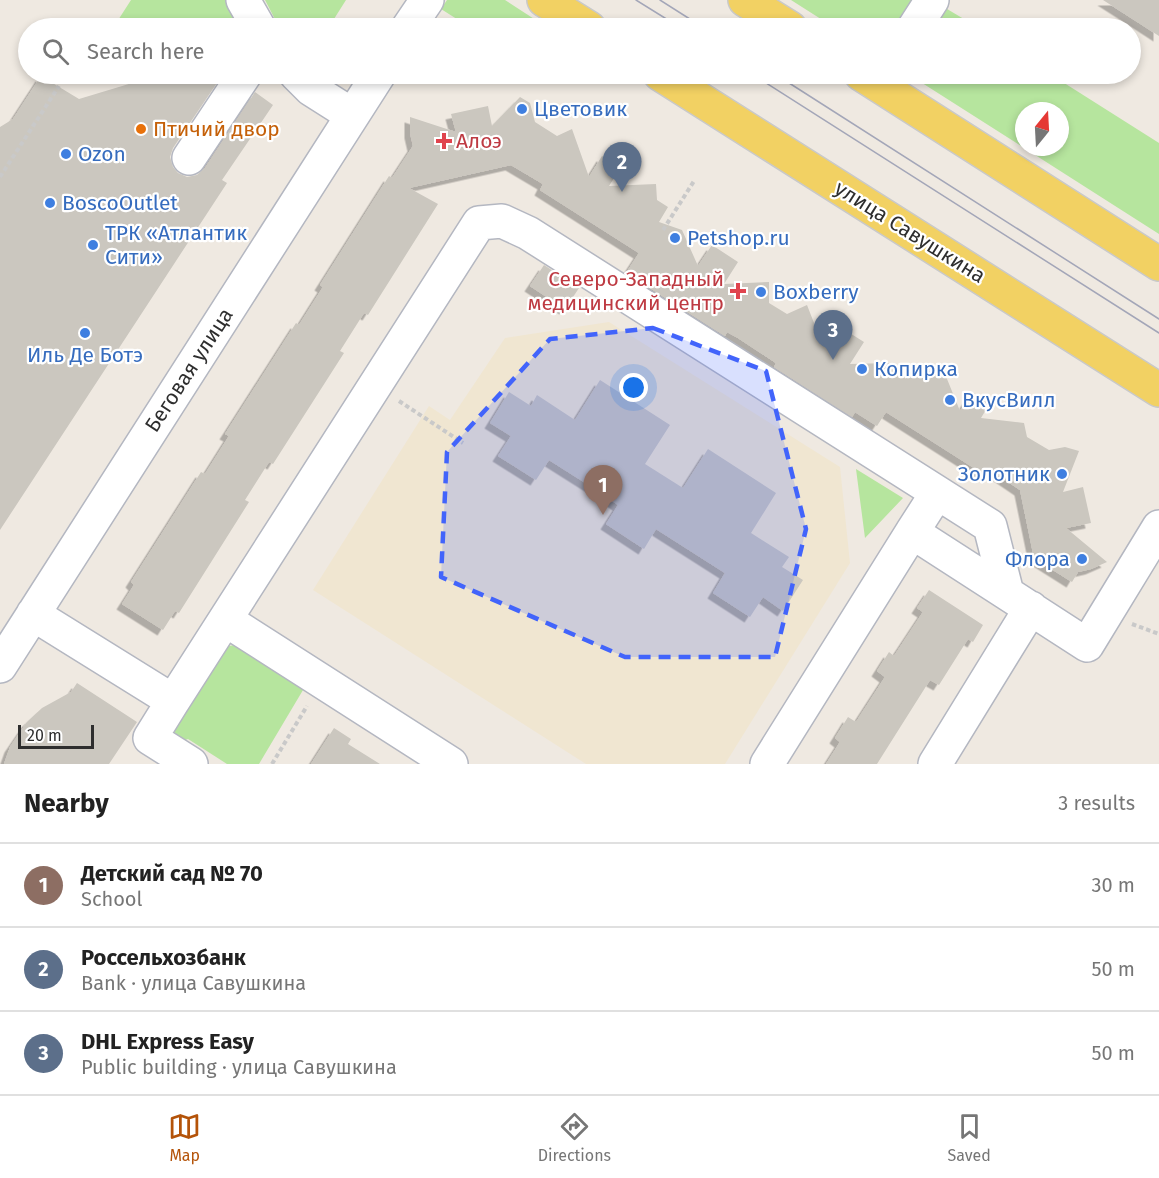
<!DOCTYPE html>
<html lang="en">
<head>
<meta charset="utf-8">
<style>
  body { margin:0; font-family:"Fira Sans",sans-serif; background:#f2f2f2; color:#222 }
  .compass { position:absolute; left:1015px; top:102px; width:54px; height:54px; border-radius:50%; background:#fff; box-shadow:0 3px 9px #0003; rotate:18deg }
  .scale { position:absolute; left:18px; bottom:15px; width:76px; box-sizing:border-box; padding-left:6px; border:3px solid #2e2e2e; border-top:0; font-size:16px; line-height:21px; white-space:nowrap; color:#2e2e2e; -webkit-text-stroke:4px #fff; paint-order:stroke }
  .you { position:absolute; left:634px; top:388px; width:21px; height:21px; margin:-15px; border:4px solid #fff; border-radius:50%; background:#1a73e8; box-shadow:0 0 0 9px #1a73e833 }
  .badge { display:grid; place-items:center; width:39px; height:39px; border-radius:50%; background:#b45309; color:#fff; font-size:20px; font-weight:700 }
  .pin { position:absolute; translate:-50% -50px; filter:drop-shadow(0 2px 3px #0008) }
  .pin::after { content:''; position:absolute; top:32px; width:21px; height:18px; background:inherit; clip-path:polygon(0 0,100% 0,50% 100%) }
  .list { margin:0; padding:0; list-style:none }
  h2 { display:flex; justify-content:space-between; align-items:center; height:78px; margin:0; padding:0 24px; font-size:26px }
  h2 small { font-size:20px; font-weight:400; color:#767676 }
  .list li { display:grid; grid-template-columns:39px 1fr auto; gap:18px; align-items:center; box-sizing:border-box; height:84px; padding:0 24px; border-top:2px solid #e0e0e0 }
  .list b { display:block; font-size:22px; white-space:nowrap }
  .list p { margin:0; font-size:20px; white-space:nowrap; color:#767676 }
  .list em { font-size:20px; font-style:normal; color:#767676 }
  .icon { flex:none; width:33px; height:33px; fill:none; stroke:currentColor; stroke-width:2; stroke-linecap:round; stroke-linejoin:round }
  .map { position:relative; flex:none; width:1159px; height:764px; overflow:hidden }
  .search { position:absolute; background:#fff; box-shadow:0 3px 9px #0003; left:18px; right:18px; top:18px; height:66px; display:flex; align-items:center; gap:15px; box-sizing:border-box; padding:0 21px; border-radius:33px; color:#767676; font-size:22px }
  .sheet { height:330px; background:#fff }
  nav { display:flex; justify-content:space-around; align-items:center; box-sizing:border-box; height:84px; border-top:2px solid #e0e0e0; background:#fff; font-size:16px; color:#767676 }
  nav a { display:grid; justify-items:center; gap:3px }
  nav .on { color:#b45309 }
  .map>svg:first-child { display:block }
  .education { fill:#f0e6d1 }
  .green { fill:#b6e59e; fill-rule:evenodd }
  .building { fill:#cbc7bf; filter:url(#shadow) }
  .lines { fill:none; stroke-linecap:round; stroke-linejoin:round }
  .minor-casing { stroke:#b4b7c1; stroke-width:36 }
  .major-casing { stroke:#c9c9c9; stroke-width:36 }
  .path { stroke:#c9c9c9; stroke-width:4; stroke-dasharray:4.5 3; stroke-linecap:butt }
  .minor { stroke:#fff; stroke-width:33 }
  .major { stroke:#f2d163; stroke-width:33 }
  .tram { stroke:#a3a6b8; stroke-width:1.5 }
  .marked { fill:#4264fb; fill-opacity:0.2; stroke:#4264fb; stroke-width:4.5; stroke-dasharray:12 8; stroke-linejoin:round }
  .shop-dot { fill:#3f7fe0; stroke:#fff; stroke-width:2 }
  .food-dot { fill:#e8710a; stroke:#fff; stroke-width:2 }
  .health-dot { fill:#e0444e; stroke:#fff; stroke-width:2 }
  .labels { text-anchor:middle; dominant-baseline:central; stroke-width:4.5; stroke-linejoin:round; paint-order:stroke }
  .shop-label { font-size:21px; fill:#366cbe; stroke:#fff; text-anchor:start }
  .food-label { font-size:21px; fill:#c56008; stroke:#fff; text-anchor:start }
  .health-label { font-size:21px; fill:#be3a42; stroke:#fff; text-anchor:start }
  .street-label { font-size:21px; fill:#2e2e2e; stroke:#fff }
</style>
</head>
<body>
<div class="map">
<svg width="1159" height="764" viewBox="0 0 1159 764">
  <defs>
    <filter id="shadow"><feDropShadow dx="-5.5" dy="5.5" stdDeviation="0" flood-color="#0004"/></filter>
  </defs>
  <rect width="100%" height="100%" fill="#efe9e1"/>
  <!-- education -->
  <path class="education" d="M609,322L840,467L850,563L725,764H586L313,590L429,406L450,420L505,338Z"/>
  <!-- green -->
  <path class="green" d="M131,0H225L241,28H113Z
    M265,0H346L334,19L278,25Z
    M447,0H505L545,26L544,28H471L441,9Z
    M791,0H919L902,28H835Z
    M942,6L979,28H928Z
    M908,74H1050L1159,143V234ZM1024,111H1060V147H1024Z
    M856,469L903,498L865,538Z
    M240,644L306,685L259,764H227L188,739L180,742L170,737L221,651L229,646Z"/>
  <!-- building -->
  <path class="building" d="M1103,0H1159V36L1139,23Z
    M162,74H223L173,148L170,157L173,167L178,173L187,177L197,175L205,168L255,92L273,105L222,180L227,183L0,530V127L13,119L41,76L79,99Z
    M520,97L530,103L535,122L557,136L572,129L589,177L602,156L621,167L609,186L656,184L657,200L668,207L659,222L682,230L698,266L712,245L738,262L724,284L769,282V303L787,314L807,305L823,346L837,325L864,342L850,364L889,363L907,380L916,366L927,372L943,369L960,411L972,392L990,403L981,418L1024,423L1027,437L1049,450L1065,447L1079,451L1063,492L1083,487L1091,523L1066,528L1107,562L1091,569L1078,572L1072,582L1034,558L1020,490L989,469L985,475L886,412L877,426L855,412L852,417L774,367L776,363L738,338L727,332L725,336L650,288L652,285L628,270L639,253L540,190L543,184L511,165L409,188L438,204L368,315L364,313L340,351L344,353L273,464L269,462L245,500L249,502L179,613L175,611L163,630L122,604L134,585L131,582L201,472L205,474L229,436L225,434L296,323L299,325L323,287L320,285L389,176L392,178L413,146L410,133V117L456,132L451,114L488,106L492,126Z
    M544,265L579,288L565,309L530,286Z
    M600,380L670,425L645,464L683,488L708,449L776,493L751,533L789,557L782,567L803,580L783,611L763,597L750,617L713,593L725,573L656,529L644,549L606,524L618,505L598,491L549,460L536,480L498,456L511,436L490,423L509,392L531,406L537,395L575,420Z
    M929,590L983,625L973,642L968,639L939,685L930,680L877,764H826L840,742L835,738L848,717L856,722L885,677L877,671L889,652L894,656L923,612L917,608Z
    M77,683L137,722L109,764H4L10,747L27,722L42,708L71,692Z
    M334,728L351,739L348,744L380,764H311Z"/>
  <g class="lines">
    <!-- minor casing -->
    <g class="minor-casing">
      <path id="minor" d="M243,0L259,28
        M408,28L427,0
        M914,28L932,0
        M296,74L311,89L352,115
        M189,158L245,74
        M937,493L912,532L1087,645L1159,527
        M33,614L173,701L479,223L502,221L528,233L990,526L1007,593
        M226,620L451,764
        M0,666L379,74
        M173,701L150,738L191,764
        M767,764L912,532
        M935,764L1031,608"/>
    </g>
    <!-- major casing -->
    <g class="major-casing">
      <path id="major" d="M544,0L589,28
        M745,0L790,28
        M660,74L1159,390
        M861,74L1159,264"/>
    </g>
    <!-- path -->
    <path class="path" d="M0,177L59,86
      M663,230L694,181
      M399,401L463,443
      M1132,624L1159,634
      M272,764L307,706"/>
    <!-- minor -->
    <use href="#minor" class="minor"/>
    <!-- major -->
    <use href="#major" class="major"/>
    <!-- tram -->
    <path class="tram" d="M636,0L681,28
      M660,0L704,28
      M752,74L1159,333
      M775,74L1159,319"/>
  </g>
  <!-- marked area -->
  <path class="marked" d="M653,328L766,371L806,529L775,657H625L441,577L447,452L550,339Z"/>
  <!-- markers -->
  <g class="shop-dot">
    <circle cx="522" cy="109" r="6"/>
    <circle cx="66" cy="154" r="6"/>
    <circle cx="50" cy="203" r="6"/>
    <circle cx="675" cy="238" r="6"/>
    <circle cx="93" cy="245" r="6"/>
    <circle cx="761" cy="292" r="6"/>
    <circle cx="85" cy="333" r="6"/>
    <circle cx="862" cy="369" r="6"/>
    <circle cx="950" cy="400" r="6"/>
    <circle cx="1062" cy="474" r="6"/>
    <circle cx="1082" cy="559" r="6"/>
  </g>
  <circle class="food-dot" cx="141" cy="129" r="6"/>
  <g class="health-dot">
    <path d="M441 132h6v6h6v6h-6v6h-6v-6h-6v-6h6z"/>
    <path d="M735 282h6v6h6v6h-6v6h-6v-6h-6v-6h6z"/>
  </g>
  <g class="labels">
    <!-- shop labels -->
    <g class="shop-label">
      <text x="534" y="109">Цветовик</text>
      <text x="78" y="154">Ozon</text>
      <text x="62" y="203">BoscoOutlet</text>
      <text x="105" y="233">ТРК «Атлантик<tspan x="105" dy="24">Сити»</tspan></text>
      <text x="687" y="238">Petshop.ru</text>
      <text x="773" y="292">Boxberry</text>
      <text x="85" y="355" text-anchor="middle">Иль Де Ботэ</text>
      <text x="874" y="369">Копирка</text>
      <text x="962" y="400">ВкусВилл</text>
      <text x="1050" y="474" text-anchor="end">Золотник</text>
      <text x="1070" y="559" text-anchor="end">Флора</text>
    </g>
    <!-- food labels -->
    <g class="food-label">
      <text x="153" y="129">Птичий двор</text>
    </g>
    <!-- health labels -->
    <g class="health-label">
      <text x="456" y="141">Алоэ</text>
      <text x="724" y="279" text-anchor="end">Северо-Западный<tspan x="724" dy="24">медицинский центр</tspan></text>
    </g>
    <!-- street labels -->
    <g class="street-label">
      <text transform="translate(910 232) rotate(32)">улица Савушкина</text>
      <text transform="translate(189 370) rotate(-57)">Беговая улица</text>
    </g>
  </g>
</svg>
<svg class="compass" viewBox="-18 -18 36 36"><path d="M0-13l5 13h-10z" fill="#e53935"/><path d="M0 13l5-13h-10z" fill="#767676"/></svg>
<div class="scale">20 m</div>
<div class="you"></div>
<div class="pin badge" style="left:603px;top:515px;background:#8d6e63">1</div>
<div class="pin badge" style="left:622px;top:192px;background:#5c6f8a">2</div>
<div class="pin badge" style="left:833px;top:360px;background:#5c6f8a">3</div>
<div class="search"><svg class="icon" aria-label="search" viewBox="0 0 24 24"><circle cx="10" cy="10" r="6"/><path d="M15 15l6 6"/></svg>Search here</div>
</div>
<section class="sheet">
<h2>Nearby<small>3 results</small></h2>
<ul class="list">
<li><span class="badge" style="background:#8d6e63">1</span><div><b>Детский сад № 70</b><p>School</p></div><em>30 m</em></li>
<li><span class="badge" style="background:#5c6f8a">2</span><div><b>Россельхозбанк</b><p>Bank · улица Савушкина</p></div><em>50 m</em></li>
<li><span class="badge" style="background:#5c6f8a">3</span><div><b>DHL Express Easy</b><p>Public building · улица Савушкина</p></div><em>50 m</em></li>
</ul>
</section>
<nav>
<a class="on"><svg class="icon" aria-label="map" viewBox="0 0 24 24"><path d="M3 6l6-2 6 2 6-2v14l-6 2-6-2-6 2zM9 4v14M15 6v14"/></svg>Map</a>
<a><svg class="icon" aria-label="directions" viewBox="0 0 24 24"><path d="M12 3l9 9-9 9-9-9zM9 14v-3h6M13 9l2 2-2 2"/></svg>Directions</a>
<a><svg class="icon" aria-label="saved" viewBox="0 0 24 24"><path d="M7 4h10v16l-5-4-5 4z"/></svg>Saved</a>
</nav>
</body>
</html>
